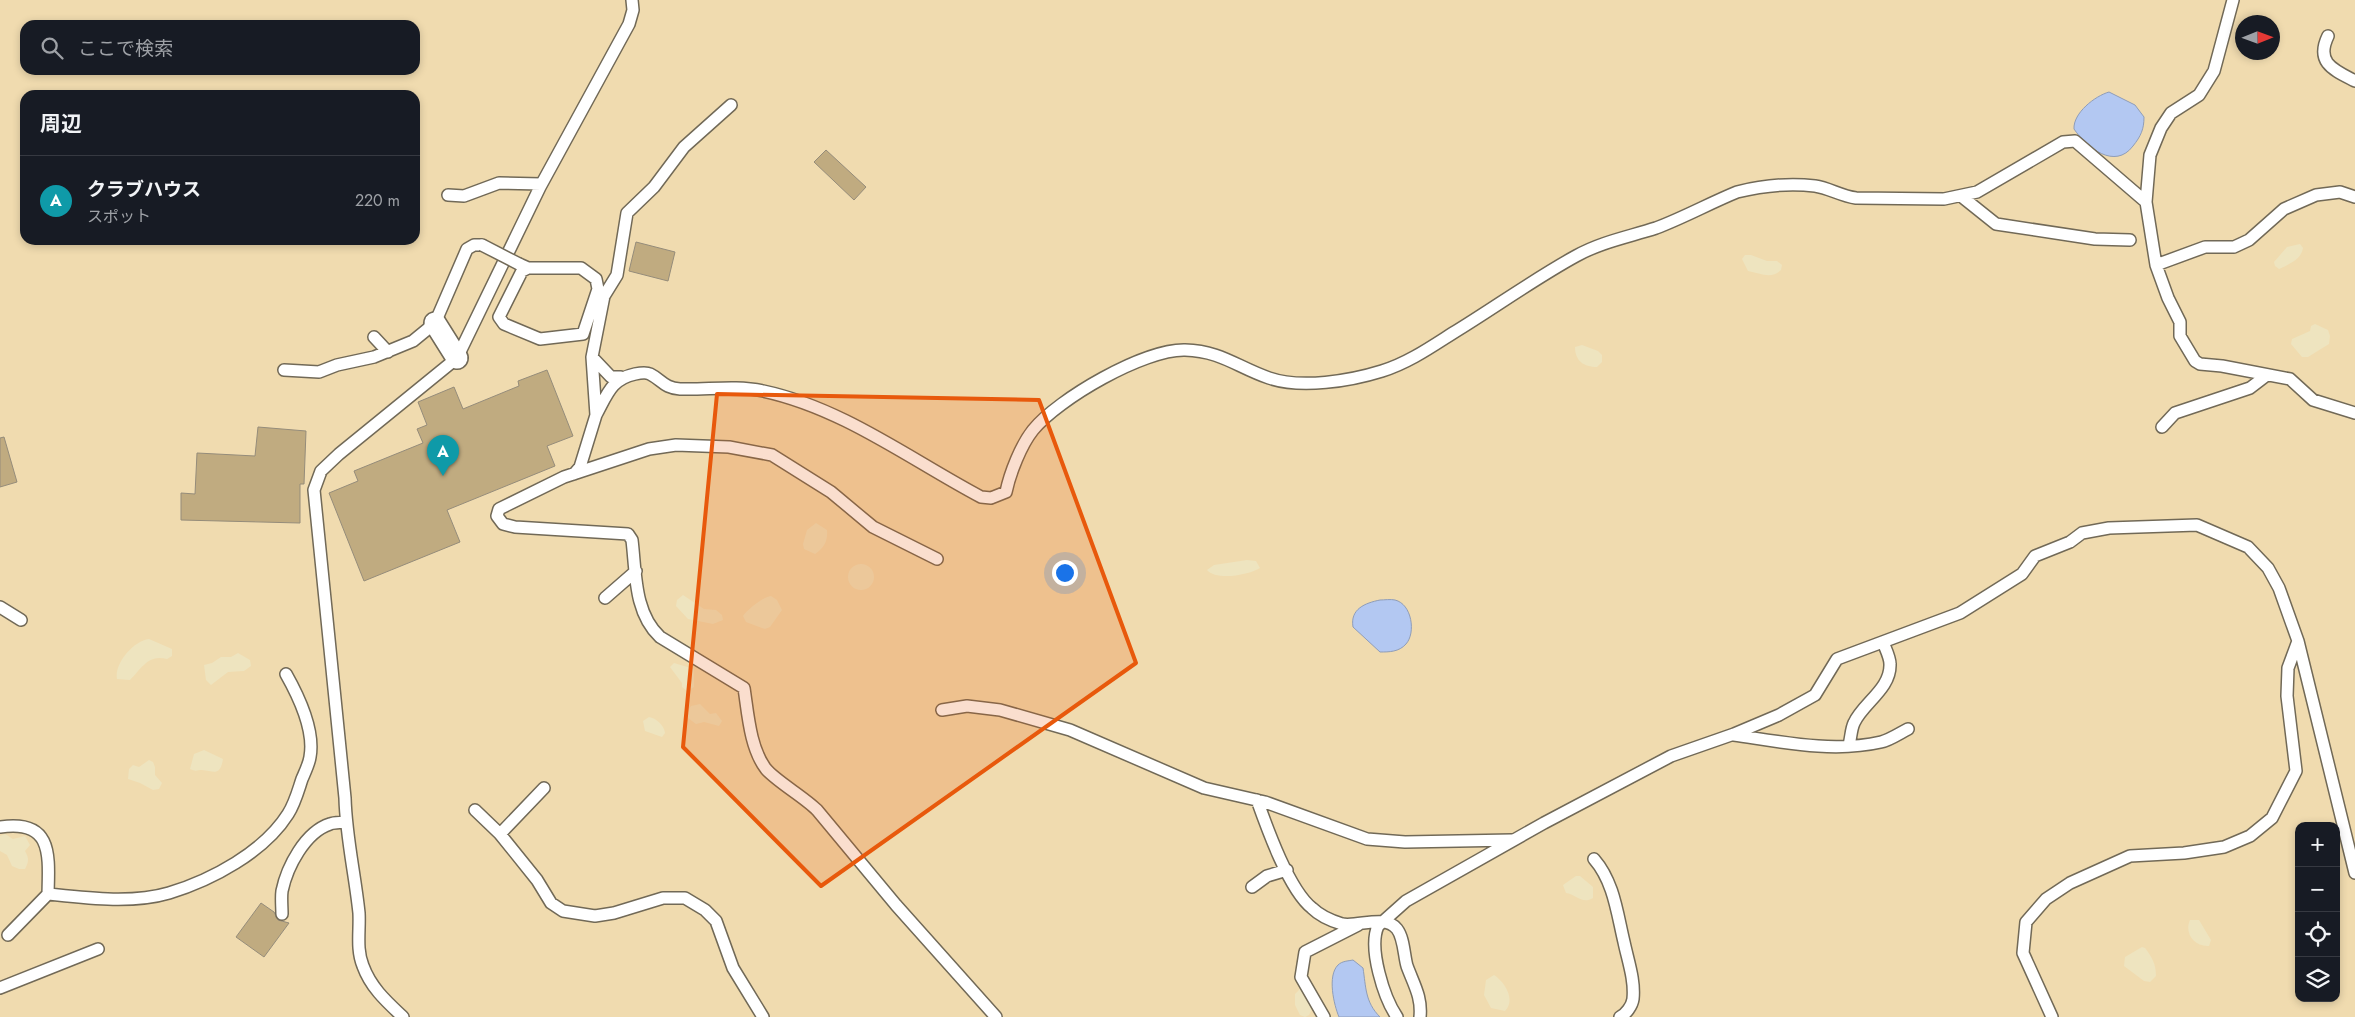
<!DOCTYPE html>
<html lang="ja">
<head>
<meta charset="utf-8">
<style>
  body { margin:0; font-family:Jost,"Noto Sans JP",sans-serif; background:#20242c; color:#f1f3f6 }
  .controls { position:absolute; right:15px; bottom:15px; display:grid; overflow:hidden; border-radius:10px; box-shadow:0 2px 8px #0003 }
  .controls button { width:45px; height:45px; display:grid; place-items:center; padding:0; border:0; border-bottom:1px solid #363941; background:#171b24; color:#f1f3f6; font:25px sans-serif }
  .compass { position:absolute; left:2235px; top:15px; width:45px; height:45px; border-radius:50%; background:#171b24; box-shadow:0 2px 8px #0003; rotate:89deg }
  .you { position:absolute; left:1064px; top:572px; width:18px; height:18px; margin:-12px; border:4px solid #fff; border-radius:50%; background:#1a73e8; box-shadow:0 0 0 8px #1a73e833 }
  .badge { display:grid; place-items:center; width:32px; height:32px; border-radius:50%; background:#458c93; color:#fff; font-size:16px; font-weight:700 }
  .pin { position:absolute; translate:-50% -41px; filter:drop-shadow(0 1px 2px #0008) }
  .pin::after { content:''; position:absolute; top:26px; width:18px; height:15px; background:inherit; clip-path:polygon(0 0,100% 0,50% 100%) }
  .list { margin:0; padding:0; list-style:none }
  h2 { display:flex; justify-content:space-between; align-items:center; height:65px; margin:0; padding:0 20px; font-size:21px }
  h2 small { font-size:16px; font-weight:400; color:#9ea1a6 }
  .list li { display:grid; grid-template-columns:32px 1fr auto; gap:15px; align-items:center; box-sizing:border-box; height:90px; padding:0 20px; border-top:1px solid #363941 }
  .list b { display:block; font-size:19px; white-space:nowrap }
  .list p { margin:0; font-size:16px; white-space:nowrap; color:#9ea1a6 }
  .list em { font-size:16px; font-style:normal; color:#9ea1a6 }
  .icon { flex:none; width:28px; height:28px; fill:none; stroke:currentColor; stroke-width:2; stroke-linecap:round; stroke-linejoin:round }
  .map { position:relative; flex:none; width:2355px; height:1017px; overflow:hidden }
  .search { position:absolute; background:#171b24; box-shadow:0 2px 8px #0003; left:20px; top:20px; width:400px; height:55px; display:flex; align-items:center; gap:12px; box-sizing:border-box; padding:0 18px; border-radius:15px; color:#9ea1a6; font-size:19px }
  .panel { position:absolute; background:#171b24; box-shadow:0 2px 8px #0003; left:20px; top:90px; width:400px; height:155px; border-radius:15px }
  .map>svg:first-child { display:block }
  .green { fill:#f0dbaf; fill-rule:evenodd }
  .sand { fill:#eee4bf }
  .water { fill:#b3c8f2; stroke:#8f9db8 }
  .building { fill:#c0ab80; stroke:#958c7a }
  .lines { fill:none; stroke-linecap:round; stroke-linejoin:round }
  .service-casing { stroke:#716957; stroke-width:14 }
  .minor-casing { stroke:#716957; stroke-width:24 }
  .service { stroke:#fff; stroke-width:11 }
  .minor { stroke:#fff; stroke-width:21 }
  .service-bridge-casing { stroke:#716957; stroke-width:14; stroke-linecap:butt }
  .service-bridge { stroke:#fff; stroke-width:11 }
  .marked { fill:#e8590c; fill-opacity:0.2; stroke:#e8590c; stroke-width:4; stroke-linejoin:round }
</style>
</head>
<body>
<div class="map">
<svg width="2355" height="1017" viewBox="0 0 2355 1017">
  <rect width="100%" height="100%" fill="#f6edd9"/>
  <!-- green -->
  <path class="green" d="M0,0H2355V1017H0ZM2242,22H2272V52H2242ZM25,25H415V70H25ZM25,95H415V240H25ZM2299,826H2336V998H2299Z"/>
  <!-- sand -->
  <path class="sand" d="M2300,244L2303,248C2301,260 2289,264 2279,269L2275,266L2274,262L2287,247Z
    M1745,255H1751L1767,261H1777L1782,265L1781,270C1771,280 1760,273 1748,271L1742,259Z
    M2315,324L2328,330L2330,336L2329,344L2308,357H2302L2291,344L2292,339L2310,331L2311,326Z
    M1582,345L1598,351L1602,355V362L1597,367C1584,367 1575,361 1575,347Z
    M816,523L827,530C828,541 824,548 815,554L804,549L803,544L807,530Z
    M1247,560L1256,561L1260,568C1249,575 1216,581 1207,570L1214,565Z
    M848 577a13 13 0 1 1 26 0a13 13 0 1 1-26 0Z
    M683,595L704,609L716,610L722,615L723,620L713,624L688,619L676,606L677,600Z
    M771,596L777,600L782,610L770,627L765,629L746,622L743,616C748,609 763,597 771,596Z
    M149,639L172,649V656L167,659C148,654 142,668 130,680L117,679C114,664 133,641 149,639Z
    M238,653L250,660L251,666L244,671L228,672L211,685L206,680L204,665L212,663L221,657H231Z
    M674,663L694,669V687L687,691L682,687V683L670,667Z
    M700,704L710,714L716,713L722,721L719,726L704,722L696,724L688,718L687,712L691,706Z
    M649,717C656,718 664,725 665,733L662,737L645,731L643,721Z
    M204,750L223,759C220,777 214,771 202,770C197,770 196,772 190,769L194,754Z
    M149,760L153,762L155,767V775L162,783L159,789L153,790L140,783L128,779L129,769L133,765L139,767Z
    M5,834L13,839L25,836L30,845L25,851C29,858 29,861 25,869H19L12,866L7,855L0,851V836Z
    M1576,876H1580L1593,887V898C1582,905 1576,894 1566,893L1563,885Z
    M2190,920H2199L2211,940L2209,946C2194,947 2184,933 2190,920Z
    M2142,947L2145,948C2152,957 2156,964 2156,976L2150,982L2144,981L2124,966L2125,957Z
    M1494,975C1505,982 1516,1000 1505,1011L1491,1008L1484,995L1486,980Z
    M1300,989L1312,1009L1309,1015L1305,1017L1300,1015L1295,1005V994Z"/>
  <!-- water -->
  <path class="water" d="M2109,92L2135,105L2144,117C2144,129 2141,136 2133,146C2115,170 2087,148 2074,129C2073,113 2095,96 2109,92Z
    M1380,600C1384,600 1391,599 1395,600C1412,604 1416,633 1406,644C1399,652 1389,652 1380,652L1353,627C1350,609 1365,603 1380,600Z
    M1353,960L1363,968C1366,987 1365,1002 1380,1017H1339C1334,1005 1327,976 1338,965C1342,961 1348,961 1353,960Z"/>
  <!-- building -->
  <path class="building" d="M826,150L866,187L854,200L814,162Z
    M636,242L675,252L668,281L629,271Z
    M547,370L573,436L547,446L555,466L447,510L460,542L364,581L329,493L358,481L354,471L423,443L417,429L427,425L418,402L454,387L463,409L519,386L518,381Z
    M258,427L306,431L304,484H300V523L181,520V493L195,494L197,453L255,456Z
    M4,437L17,482L0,487V438Z
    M261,903L274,912L278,920L289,923L264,957L236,937Z"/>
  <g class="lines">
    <!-- service casing -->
    <g class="service-casing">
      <path id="service" d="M2233,0L2214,71L2199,95L2171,113L2161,128L2150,155L2146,202L2156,265L2168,298L2180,322V336L2195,361L2200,364L2222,366L2290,379L2313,400L2355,413
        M2328,36C2315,63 2334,70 2355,81
        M448,195L464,196L499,183L541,184
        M1961,196L1996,224L2095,239L2130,240
        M519,264L528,268H581L596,279L598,289L583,334L540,339L504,324L499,317L522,271L528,268
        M2156,265L2205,247H2234L2249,240L2284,209L2316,195L2340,192L2355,197
        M374,337L388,352
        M592,357L611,377H621
        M284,370L319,372L337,365L374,357L413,341L435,323L467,249L474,245H482
        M596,415C607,395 611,379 635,374C640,373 646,372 650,374C662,380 664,388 680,389C708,390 735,385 763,391C843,408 911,460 981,497L991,498L1006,492C1010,473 1021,445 1033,430C1058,399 1144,349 1185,350C1221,351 1237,367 1269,378C1301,389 1350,381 1382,371C1408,363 1431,347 1453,333C1494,308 1534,279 1576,256C1601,242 1628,237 1656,228C1683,218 1710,203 1737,192C1761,186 1790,183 1815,186C1829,188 1841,196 1856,198L1944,199L1977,192L2063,142L2075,141L2146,202
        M2162,427L2175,413L2250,388L2267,375
        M574,474L580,467L596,415L592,357L604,296L617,275L627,213L654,187L684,147L731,105
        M937,559L873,527L831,492L772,455L729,447L676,445L649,449L564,477L499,509L497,516L503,524L515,527L628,534L632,540C636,573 634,613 660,637L744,688C748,714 750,748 766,769C776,781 804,797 817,810L896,905L996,1017
        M605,598L636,571
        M0,607L21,620
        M942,710L967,706L1000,710L1070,730L1204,788L1265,802L1367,839L1405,842L1512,840
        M1734,735C1782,742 1833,753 1881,742C1890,740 1900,733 1908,729
        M1849,745C1851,738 1851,729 1854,723C1863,703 1891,689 1890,664C1890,657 1885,648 1883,642
        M1257,800C1267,828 1289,890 1312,908C1319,915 1332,921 1342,924C1359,927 1385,914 1397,929C1404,938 1404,956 1407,966C1414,985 1422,997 1420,1017
        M475,810L500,834L537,880L551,903L563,911L595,916L614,913L663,898H685L705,910L716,921L733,968L763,1017
        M0,827C53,819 49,855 48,894L8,935
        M500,834L544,788
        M1594,859C1614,882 1617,913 1624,942C1628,961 1635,980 1633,999C1632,1006 1626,1014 1620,1017
        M1252,887L1267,876L1287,870
        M48,894C86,898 132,904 169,893C212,880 264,852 288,814C295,803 298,791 302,779C305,772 309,764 310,757C315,730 299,697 286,674
        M282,914C282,907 281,898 282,891C287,867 305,832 330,824C335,822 341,823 346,822
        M0,988L98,949
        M403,1017C387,1002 371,988 363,966C356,949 360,931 359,913C355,874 346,837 345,798L314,490L321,471L339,454L457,358L540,187L629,24L633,10L632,0
        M1324,1017L1301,977L1305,952L1358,925
        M1397,1017C1384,998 1368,948 1378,926L1406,901L1544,823L1671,756L1734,734L1779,715L1815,695L1837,659L1960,613L2022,574L2035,556L2070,542L2082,533L2109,528L2197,525L2248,547L2268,568L2279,588L2298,641L2355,873
        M2052,1017L2023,953L2026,922L2046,899L2070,883L2130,856L2184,853L2224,847L2250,836L2272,818L2296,771L2287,696L2288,668L2298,641"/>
    </g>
    <!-- minor casing -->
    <g class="minor-casing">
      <path id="minor" d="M435,323L457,358"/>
    </g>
    <!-- service -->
    <use href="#service" class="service"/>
    <!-- minor -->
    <use href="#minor" class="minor"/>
    <!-- service-bridge casing -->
    <g class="service-bridge-casing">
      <path id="service-bridge" d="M482,245L519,264"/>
    </g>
    <!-- service-bridge -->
    <use href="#service-bridge" class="service-bridge"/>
  </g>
  <!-- marked area -->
  <path class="marked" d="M717,394L1039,400L1136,663L821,886L683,747Z"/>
</svg>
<div class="controls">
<button>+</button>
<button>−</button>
<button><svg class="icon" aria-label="locate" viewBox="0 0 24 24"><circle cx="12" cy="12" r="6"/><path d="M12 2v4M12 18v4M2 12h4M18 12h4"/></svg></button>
<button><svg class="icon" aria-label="layers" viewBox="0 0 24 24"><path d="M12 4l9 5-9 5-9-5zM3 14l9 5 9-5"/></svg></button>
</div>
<svg class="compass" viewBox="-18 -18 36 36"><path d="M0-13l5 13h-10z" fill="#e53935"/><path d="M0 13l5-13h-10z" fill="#9ea1a6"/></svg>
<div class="you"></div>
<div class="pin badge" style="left:443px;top:476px;background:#0f9aa8">A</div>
<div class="search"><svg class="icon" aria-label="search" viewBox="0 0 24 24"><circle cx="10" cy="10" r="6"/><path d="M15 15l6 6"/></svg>ここで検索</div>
<section class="panel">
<h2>周辺<small></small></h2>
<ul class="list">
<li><span class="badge" style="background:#0f9aa8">A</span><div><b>クラブハウス</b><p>スポット</p></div><em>220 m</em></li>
</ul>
</section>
</div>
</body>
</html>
